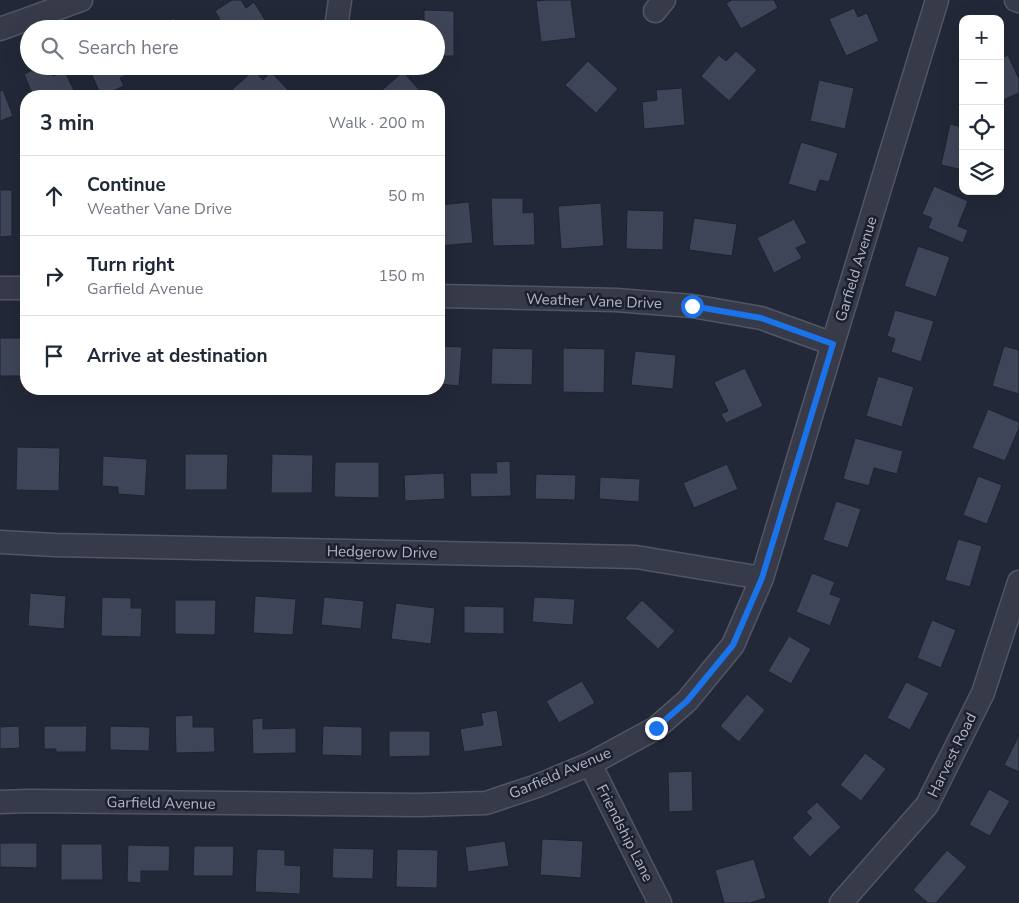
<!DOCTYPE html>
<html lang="en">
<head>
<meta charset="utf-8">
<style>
  body { margin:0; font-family:"Nunito Sans",sans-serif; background:#f6f6f7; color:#1f2937 }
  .controls { position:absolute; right:15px; top:15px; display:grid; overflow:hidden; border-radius:10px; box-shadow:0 5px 20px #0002 }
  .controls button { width:45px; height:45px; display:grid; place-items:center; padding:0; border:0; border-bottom:1px solid #e0e1e3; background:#fff; color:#1f2937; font:25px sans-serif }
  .stop { position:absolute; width:15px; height:15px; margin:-11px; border:4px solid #1a73e8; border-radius:50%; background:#fff }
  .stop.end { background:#1a73e8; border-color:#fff; box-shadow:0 1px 5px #0008 }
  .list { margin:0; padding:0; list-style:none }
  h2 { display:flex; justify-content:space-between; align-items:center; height:65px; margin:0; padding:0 20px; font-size:21px }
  h2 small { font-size:16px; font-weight:400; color:#747a83 }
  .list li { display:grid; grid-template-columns:32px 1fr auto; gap:15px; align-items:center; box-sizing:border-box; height:80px; padding:0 20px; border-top:1px solid #e0e1e3 }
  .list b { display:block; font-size:19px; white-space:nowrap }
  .list p { margin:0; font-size:16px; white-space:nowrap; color:#747a83 }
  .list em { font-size:16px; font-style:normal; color:#747a83 }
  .icon { flex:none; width:28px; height:28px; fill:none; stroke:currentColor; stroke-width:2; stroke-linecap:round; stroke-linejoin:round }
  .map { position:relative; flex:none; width:1019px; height:903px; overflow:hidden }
  .search { position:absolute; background:#fff; box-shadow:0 5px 20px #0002; left:20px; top:20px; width:425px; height:55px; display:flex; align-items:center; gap:12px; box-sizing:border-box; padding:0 18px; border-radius:28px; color:#747a83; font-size:19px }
  .panel { position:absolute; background:#fff; box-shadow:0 5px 20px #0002; left:20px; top:90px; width:425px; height:305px; border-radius:20px }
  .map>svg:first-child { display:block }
  .building { fill:#3f4558; stroke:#1e2230 }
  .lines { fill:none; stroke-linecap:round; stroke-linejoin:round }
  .minor-casing { stroke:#525564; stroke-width:25 }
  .minor { stroke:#373a49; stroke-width:22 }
  .route { stroke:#1a73e8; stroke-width:6 }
  .labels { text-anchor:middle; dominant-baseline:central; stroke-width:5; stroke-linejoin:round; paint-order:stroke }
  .street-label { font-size:15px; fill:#b2b5c5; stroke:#1c202e }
</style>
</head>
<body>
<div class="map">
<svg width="1019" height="903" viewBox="0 0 1019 903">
  <rect width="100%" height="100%" fill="#232838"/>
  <!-- building -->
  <path class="building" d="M232,0H241L246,8L254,2L270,28L268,29H225L215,11Z
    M546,0H571L576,38L541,42L536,1Z
    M732,0H774L778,8L741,29L726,3Z
    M854,8L858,17L867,13L879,41L846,56L829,19Z
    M424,10L454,11V56H436V29H411V22H424Z
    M174,18L179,28L190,23L193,29H149Z
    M736,51L757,70L729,101L701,76L719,55L726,61Z
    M1008,55L1019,79V93L1003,100L1000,95V59Z
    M588,61L618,89L596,113L565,85Z
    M41,66H49L53,76L65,71L76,95L72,96H33L24,74Z
    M88,66H138L139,69L120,78L124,86L101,96Z
    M254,70L263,80L271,72L291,93L287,96H227L226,95Z
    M403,72L425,96H375Z
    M819,80L854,88L845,129L810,121Z
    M682,88L685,125L644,129L642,102L657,100L656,90Z
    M3,90L13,116L0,121V91Z
    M950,124L963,127V170L941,165Z
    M801,142L838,153L829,182L820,180L816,192L788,184Z
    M934,186L968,201L958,226L968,230L963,243L928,228L932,218L922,214Z
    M0,190H12V236L0,237Z
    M491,198H523V213L534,212L535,245L493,246Z
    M469,202L473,243L439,246V205Z
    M601,203L604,246L561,249L558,206Z
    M627,210L664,211L663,250L626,249Z
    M694,218L737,224L732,256L689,250Z
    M794,219L807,243L796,248L802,258L774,273L757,238Z
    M918,246L950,257L936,297L904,286Z
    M895,310L934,321L921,362L891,352L895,339L887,336Z
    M0,338H24V376H0Z
    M439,346L462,347L459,386L439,384Z
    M1004,346L1019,350V394L992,386Z
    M492,348L533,349L532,385L491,384Z
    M563,348L605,349L604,393L563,392Z
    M635,351L676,355L673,389L631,385Z
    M745,368L763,406L726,423L721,414L728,411L714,382Z
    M878,376L914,387L902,427L866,416Z
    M276,389H289V395H276Z
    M988,409L1019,422V428L1005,461L972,448Z
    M855,438L903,451L897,474L874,468L869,486L843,479Z
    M17,447L60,448L59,491L16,490Z
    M185,454H228L227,490H185Z
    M272,454L313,455L312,493H271Z
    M103,456L147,459L145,496L118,494V487L102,486Z
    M510,461L511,496L471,497L470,473H497L496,462Z
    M335,462H379V498L334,497Z
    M727,464L738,489L694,508L683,483Z
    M444,473L445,499L405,501L404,475Z
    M536,474L576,475L575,500L535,499Z
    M978,476L1002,485L987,524L963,515Z
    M600,477L640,479L639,502L599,499Z
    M836,501L861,509L848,548L823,540Z
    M958,539L982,546L970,587L945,580Z
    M812,573L835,582L830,594L841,598L830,626L796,612Z
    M30,593L66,596L64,629L28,626Z
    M255,596L296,599L293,635L253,633Z
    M102,597L131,598V608H142L141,637L101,636Z
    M324,597L364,601L361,629L321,625Z
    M534,597L575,599L573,625L532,622Z
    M175,600H216L215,635L175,634Z
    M642,600L675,631L658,649L625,618Z
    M396,603L435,608L431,644L391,639Z
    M464,606L504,607V634L464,633Z
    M932,620L956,630L941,668L917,658Z
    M789,636L811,649L791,684L768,671Z
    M582,681L595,703L559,723L546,701Z
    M906,682L929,693L910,730L887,718Z
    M747,694L765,710L739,742L720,726Z
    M497,710L503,746L464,752L460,729L483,725L481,713Z
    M193,715V727H214L215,752L176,753L175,716Z
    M263,718V729L296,728V753L253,754L252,719Z
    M19,726L20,748L0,749V727Z
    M44,726H87L86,752H56V749H44Z
    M110,726L150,727L149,751L110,750Z
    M323,726L362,727V756L322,755Z
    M389,731H430V756L389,757Z
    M1019,735V772L1004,765Z
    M865,753L886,769L861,801L840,785Z
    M692,771L693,811L669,812L668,772Z
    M989,789L1010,801L990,836L969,825Z
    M817,802L841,827L810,857L792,838L812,818L806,812Z
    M542,839L583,841L581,878L540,875Z
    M505,841L509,866L468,872L465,847Z
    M0,843H37V868L0,867Z
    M61,844H102L103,880H61Z
    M128,845L170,846L169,871H141V883L127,882Z
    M194,846H234L233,876H193Z
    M333,848L374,849L373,879L332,878Z
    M257,849L285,850V865L301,866L300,894L255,892Z
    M397,849L438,850L437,888L396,887Z
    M947,850L967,867L936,903H928L913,890Z
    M754,859L766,898L750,903H724L715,870Z"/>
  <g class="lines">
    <!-- minor casing -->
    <g class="minor-casing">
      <path id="minor" d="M1016,0L1019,1
        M655,11L664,0
        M336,28L340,0
        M0,29L81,0
        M0,288H26
        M439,296L616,300L692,306L761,318L833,344
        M0,542L55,545L636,557L762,578
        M590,764L660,903
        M0,802L29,801L418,805L486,803L537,786L590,764L656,728L687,701L733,645L762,578L937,0
        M841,903L927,805L983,693L1019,582"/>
    </g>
    <!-- minor -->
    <use href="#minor" class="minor"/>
  </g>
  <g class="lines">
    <!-- route -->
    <path class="route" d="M656,728L687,701L733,645L762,578L833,344L761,318L692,306"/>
  </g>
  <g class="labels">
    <!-- street labels -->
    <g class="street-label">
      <text transform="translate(856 269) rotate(-73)">Garfield Avenue</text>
      <text transform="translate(594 301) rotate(2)">Weather Vane Drive</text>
      <text transform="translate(382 552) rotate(1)">Hedgerow Drive</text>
      <text transform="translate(952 755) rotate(-64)">Harvest Road</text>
      <text transform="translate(560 773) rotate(-23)">Garfield Avenue</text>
      <text transform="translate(161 803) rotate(1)">Garfield Avenue</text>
      <text transform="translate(625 833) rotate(63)">Friendship Lane</text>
    </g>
  </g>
</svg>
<div class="controls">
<button>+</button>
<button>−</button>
<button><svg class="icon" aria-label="locate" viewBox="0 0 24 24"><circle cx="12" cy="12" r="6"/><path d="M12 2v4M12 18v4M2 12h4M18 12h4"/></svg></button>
<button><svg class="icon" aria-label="layers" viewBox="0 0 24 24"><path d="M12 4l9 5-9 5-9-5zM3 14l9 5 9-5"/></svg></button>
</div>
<div class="stop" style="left:692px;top:306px"></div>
<div class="stop end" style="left:656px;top:728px"></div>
<div class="search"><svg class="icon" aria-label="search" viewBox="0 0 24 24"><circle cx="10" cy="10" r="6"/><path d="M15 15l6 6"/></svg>Search here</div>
<section class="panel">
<h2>3 min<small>Walk · 200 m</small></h2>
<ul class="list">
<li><svg class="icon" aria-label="ahead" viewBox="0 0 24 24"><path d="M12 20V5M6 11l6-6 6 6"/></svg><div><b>Continue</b><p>Weather Vane Drive</p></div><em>50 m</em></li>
<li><svg class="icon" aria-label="right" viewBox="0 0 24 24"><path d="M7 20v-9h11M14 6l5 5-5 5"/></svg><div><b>Turn right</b><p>Garfield Avenue</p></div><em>150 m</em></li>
<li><svg class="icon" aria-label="arrive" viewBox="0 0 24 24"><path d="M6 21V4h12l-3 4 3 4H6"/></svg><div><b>Arrive at destination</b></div></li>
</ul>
</section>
</div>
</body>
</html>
